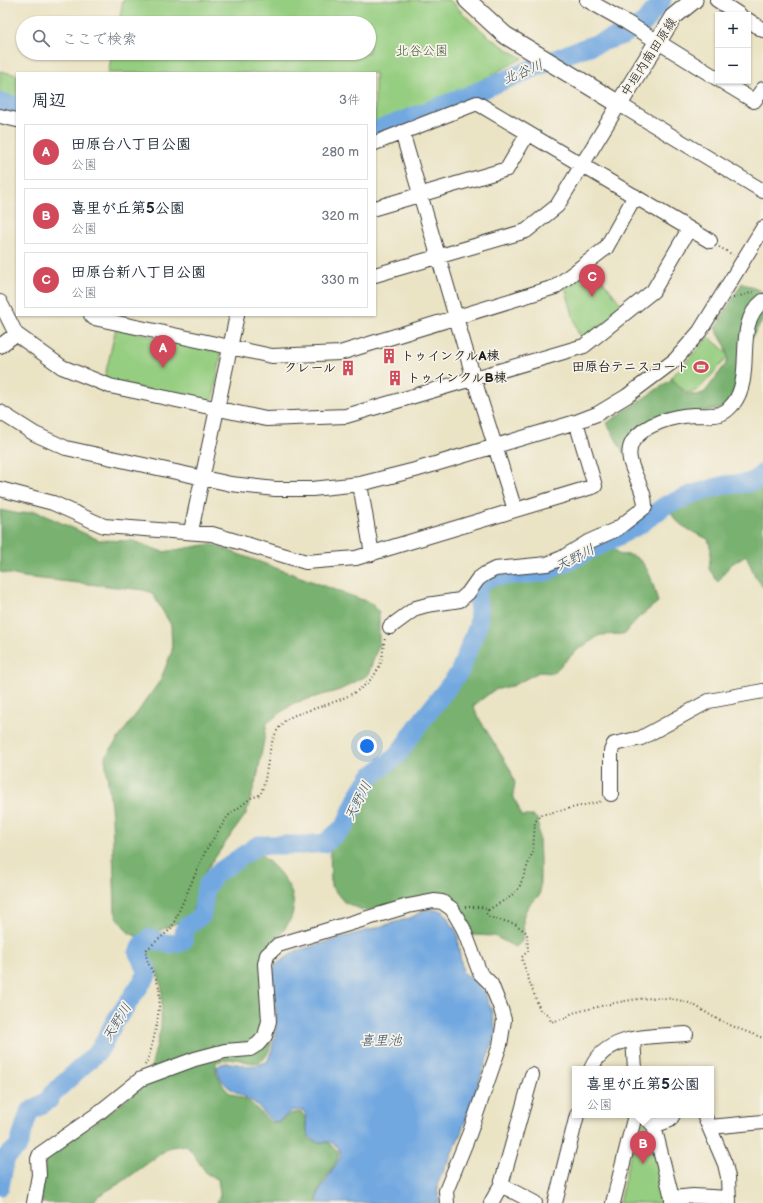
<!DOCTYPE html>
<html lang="ja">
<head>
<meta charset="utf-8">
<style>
  body { margin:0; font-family:"Balsamiq Sans","Klee One",sans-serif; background:#f2f2f3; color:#1f2937 }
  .controls { position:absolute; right:12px; top:12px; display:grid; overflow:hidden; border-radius:0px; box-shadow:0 1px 3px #0004 }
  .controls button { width:36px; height:36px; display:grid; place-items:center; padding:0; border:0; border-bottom:1px solid #e0e1e3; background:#fff; color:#1f2937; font:20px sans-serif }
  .you { position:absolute; left:367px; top:746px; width:14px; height:14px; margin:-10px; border:3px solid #fff; border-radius:50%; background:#1a73e8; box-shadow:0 0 0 6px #1a73e833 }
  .badge { display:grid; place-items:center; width:26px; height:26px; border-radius:50%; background:#d1495b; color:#fff; font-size:13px; font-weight:700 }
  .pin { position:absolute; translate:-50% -33px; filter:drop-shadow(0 1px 2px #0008) }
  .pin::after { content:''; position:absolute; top:21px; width:14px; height:12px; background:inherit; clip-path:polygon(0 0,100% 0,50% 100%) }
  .popup { position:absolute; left:572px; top:1066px; width:142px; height:52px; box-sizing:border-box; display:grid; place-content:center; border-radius:0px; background:#fff; filter:drop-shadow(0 1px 3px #0005); font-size:13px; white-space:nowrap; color:#747a83 }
  .popup b { font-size:15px; color:#1f2937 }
  .popup::after { content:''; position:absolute; left:50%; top:100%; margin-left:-8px; border:8px solid transparent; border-top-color:#fff }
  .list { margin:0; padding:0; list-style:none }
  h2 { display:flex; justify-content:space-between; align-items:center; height:52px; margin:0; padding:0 16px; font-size:17px }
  h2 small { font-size:13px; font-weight:400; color:#747a83 }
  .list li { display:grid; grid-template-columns:26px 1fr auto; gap:12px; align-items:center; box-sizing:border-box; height:56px; margin:0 8px 8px; padding:0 8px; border:1px solid #e0e1e3; border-radius:0px }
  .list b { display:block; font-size:15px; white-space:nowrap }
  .list p { margin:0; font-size:13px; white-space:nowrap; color:#747a83 }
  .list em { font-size:13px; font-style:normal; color:#747a83 }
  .icon { flex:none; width:22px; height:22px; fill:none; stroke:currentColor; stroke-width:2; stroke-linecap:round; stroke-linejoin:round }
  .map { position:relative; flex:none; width:763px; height:1203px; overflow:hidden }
  .search { position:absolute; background:#fff; box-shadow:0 1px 3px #0004; left:16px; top:16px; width:360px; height:44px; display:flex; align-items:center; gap:10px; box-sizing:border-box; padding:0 14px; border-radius:22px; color:#747a83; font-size:15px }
  .panel { position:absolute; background:#fff; box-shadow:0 1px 3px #0004; left:16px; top:72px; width:360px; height:244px; border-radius:0px }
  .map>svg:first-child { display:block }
  .green { fill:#96ce81; stroke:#59754e }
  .forest { fill:#78b16f; stroke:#4a6646 }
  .water { fill:#72a8e0; stroke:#47627e }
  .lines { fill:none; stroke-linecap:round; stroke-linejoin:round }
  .river { stroke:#72a8e0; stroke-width:19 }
  .minor-casing { stroke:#3b3a35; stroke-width:16 }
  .major-casing { stroke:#3b3a35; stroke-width:19 }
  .path { stroke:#3b3a35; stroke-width:2; stroke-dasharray:1 3; stroke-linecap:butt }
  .minor { stroke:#fff; stroke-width:14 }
  .major { stroke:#fff; stroke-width:17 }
  .labels { text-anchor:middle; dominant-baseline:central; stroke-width:3.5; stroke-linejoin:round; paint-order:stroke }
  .park-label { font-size:13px; fill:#475a3f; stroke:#f7f3e8 }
  .street-label { font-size:13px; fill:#1c1c1c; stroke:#f7f3e8 }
  .poi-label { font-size:13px; font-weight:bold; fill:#1c1c1c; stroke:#f7f3e8; text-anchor:start }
  .water-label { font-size:14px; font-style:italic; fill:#3e546a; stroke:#f7f3e8 }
</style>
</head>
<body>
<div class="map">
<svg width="763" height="1203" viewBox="0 0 763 1203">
  <rect width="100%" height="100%" fill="#f7f3e8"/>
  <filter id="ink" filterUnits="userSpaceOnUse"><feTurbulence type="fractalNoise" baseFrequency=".025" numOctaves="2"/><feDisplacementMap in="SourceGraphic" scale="8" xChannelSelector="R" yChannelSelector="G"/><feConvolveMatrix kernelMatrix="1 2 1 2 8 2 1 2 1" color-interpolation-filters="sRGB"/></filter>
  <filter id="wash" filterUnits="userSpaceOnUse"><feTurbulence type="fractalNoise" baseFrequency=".012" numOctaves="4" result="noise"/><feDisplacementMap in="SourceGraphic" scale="16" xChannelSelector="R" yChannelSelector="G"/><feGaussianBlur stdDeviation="0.9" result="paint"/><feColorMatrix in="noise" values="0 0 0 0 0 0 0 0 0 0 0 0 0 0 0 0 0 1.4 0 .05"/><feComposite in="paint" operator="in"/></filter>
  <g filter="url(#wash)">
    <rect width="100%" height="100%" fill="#eae3c4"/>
    <!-- green -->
    <path class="green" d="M123,0H450C471,23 495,44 523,58L484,79L471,88L375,126V73H108L112,53H369V23H119Z
      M0,71L17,75V101L0,97Z
      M591,265L624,308L584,338L578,333L565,287Z
      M116,328L217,351L221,356L213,399L208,403L104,380Z
      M709,337L730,355L697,391L687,393L671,378Z
      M638,1122H644L648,1127L667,1203H619Z"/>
    <!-- forest -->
    <path class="forest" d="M742,283L763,292V320L741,354L733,396L720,409L667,415L624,454L607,423L672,379L686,394L697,395L705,392L728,361L726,347L715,328Z
      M763,466V587L755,576L746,555L730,565L718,582L709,569L711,550L708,539C697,534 667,522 672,507C673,502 677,497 679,492L702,484L756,476Z
      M0,510L19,514L35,511L99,540L133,541L163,552L211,544L371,603L379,612V644L368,675L340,690L294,703L267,723L258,773L246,814L207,869L192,912L187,918L152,934L136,936L129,933L117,918L115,911L112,816L105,757L160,681L172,651L171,625L152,593L144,590L23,577L0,572Z
      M614,548L620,555C623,555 629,554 633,556C649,562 654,588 658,602L638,618L625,634L600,635L576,651L553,673L539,672L512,686L494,690L473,706L480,720L510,769L515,783L513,795L522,816H534L538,820L540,860V895C533,900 527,906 524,915C520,927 530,939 515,947L494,936L473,935L454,902L436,894L390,904L365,911L344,902L331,886L330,848L346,828L349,822C364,798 377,773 394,750C410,729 431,713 451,696C462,686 484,634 485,619C485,611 480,602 479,595L485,583L551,575L597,552Z
      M255,851L259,853C278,869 301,891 291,918C287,927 278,936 275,945C274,950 275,956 275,960L272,963C272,983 280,1051 261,1061C252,1066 242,1059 234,1059C228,1059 221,1061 216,1062V1073L224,1087L230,1093L249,1101L270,1122C283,1125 288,1109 302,1113C312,1127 298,1145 327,1142L337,1150L339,1155C335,1168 313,1191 317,1203H217L220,1194L218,1179L207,1174L187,1145L171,1147L163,1152L122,1182L98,1196L92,1203H38L46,1157L127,1100L150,1072L161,1027L162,989L157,970L148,953C156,943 160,947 171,946C176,946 182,943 186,941L189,931L204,915L212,884L228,867Z"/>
    <!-- water -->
    <path class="water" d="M427,909L443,911L458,934V944L463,973L472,979L485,993L492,1012L496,1033L461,1133L437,1185L439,1203H318V1194L341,1156C335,1133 321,1148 311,1138C304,1131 308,1120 304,1111L293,1110L277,1122C268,1122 264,1112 258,1106C244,1093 219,1090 217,1067C226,1059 237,1065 248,1066C255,1066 260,1064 267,1062C274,1048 277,1027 276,1012C275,996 271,981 275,965L296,951L410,918Z"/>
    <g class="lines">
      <!-- river -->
      <path class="river" d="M0,102L17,106
        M375,131L469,95L575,51L623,35L645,22L662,0
        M0,1186L6,1157L18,1147L29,1112L49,1100L52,1094L99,1051L114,1023L147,975V970L138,953L142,944L150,938C160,943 174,946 183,941L185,928L202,915L206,887L216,874L258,845H303L325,843L345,826L358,796L371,776L397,756L420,723L459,673L478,626L479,611L476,589L482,581L493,576L521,575L546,572L615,538L639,525L666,505L693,494L724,485L748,483L756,480L763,473"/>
    </g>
  </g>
  <g filter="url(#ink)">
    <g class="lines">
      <!-- minor casing -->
      <g class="minor-casing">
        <path id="minor" d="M587,0L626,22L718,79
          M717,0L740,15
          M748,20L763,30
          M721,81L754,101L763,89
          M0,116L17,120
          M402,132L474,379L515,510
          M375,143L477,103L710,241
          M375,208L507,169L528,133
          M375,275L526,231L557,206L619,104L763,191
          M0,302L16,334L62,367L110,386L266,419L346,416L584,346L653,291L689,229
          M91,315L94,318L272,356L340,353L555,287L606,248L635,196
          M0,346L16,334
          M0,412L35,434L66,448L231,484L275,489H312L360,484L415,470L576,422L597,414L627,396L675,360L700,331L763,228
          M360,484L372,554
          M0,489L53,503L104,526L212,534L306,562L356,558L595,486L576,422
          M191,531L237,315
          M390,627L416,608L427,605L460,600L468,593L478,579L485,574L495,569L547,564L562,558L588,542L617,529L645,507C646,485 620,461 633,441C645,423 674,416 694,415C702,415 716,417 724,412C727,411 731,406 733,404C756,375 732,325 763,301
          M611,794V751L614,744L641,738L709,701L763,691
          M633,1039L635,1069
          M591,1069C606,1033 653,1037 686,1034
          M644,1115L654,1126L672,1198V1203
          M704,1115L725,1164L728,1177L729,1203
          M654,1126L670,1120L673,1115
          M710,1127L763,1122
          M501,1185L535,1203
          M672,1198L693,1196L729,1198
          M34,1203L39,1175L38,1159L40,1154L96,1115L141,1079L195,1059L225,1051L250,1049L258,1044L265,1036L269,1021L265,964L267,955L278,945L408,906L434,901L442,902L452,909L463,928L480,973L491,984L501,1009L504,1020L500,1045L470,1132L446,1191L447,1203
          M491,1203L501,1185L532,1075
          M555,1203L577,1115
          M613,1203L635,1115"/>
      </g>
      <!-- major casing -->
      <g class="major-casing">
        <path id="major" d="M467,0L505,35L619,104L673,17L694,0"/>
      </g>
      <!-- path -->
      <path class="path" d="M719,247L733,255
        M733,298L754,292
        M465,907H481L488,910L510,897L519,888L533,851L535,822L540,815L603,801
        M488,910L486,913L489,917L515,924L527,933L528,951L522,957C522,963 537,1002 540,1010L549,1015L551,1022L566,1018L572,1013C607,1005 651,991 686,1002C694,1004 700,1009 707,1013C724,1024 745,1031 763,1038
        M145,1065C153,1051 162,1003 159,988C156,974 145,964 146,950L171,929L206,850L228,816L251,798L260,795C270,774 265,745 281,725C289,715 299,714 310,710C335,702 367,693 379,667C383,658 383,648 385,638"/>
      <!-- minor -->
      <use href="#minor" class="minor"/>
      <!-- major -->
      <use href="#major" class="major"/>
    </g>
  </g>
  <!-- icons -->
  <defs>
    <g id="building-bare" transform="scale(1.2)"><path d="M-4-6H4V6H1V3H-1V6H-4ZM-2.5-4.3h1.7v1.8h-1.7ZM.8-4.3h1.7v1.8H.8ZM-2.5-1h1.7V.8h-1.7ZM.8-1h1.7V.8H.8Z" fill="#d1495b" stroke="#f7f3e8" stroke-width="2.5" paint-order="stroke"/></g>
    <g id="stadium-bare" transform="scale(1.2)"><path d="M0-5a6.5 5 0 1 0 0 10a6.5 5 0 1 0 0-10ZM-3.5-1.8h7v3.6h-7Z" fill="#d1495b" stroke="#f7f3e8" stroke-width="2.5" paint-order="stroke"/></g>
  </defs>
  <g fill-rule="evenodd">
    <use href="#building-bare" x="389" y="356"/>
    <use href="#stadium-bare" x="701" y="367"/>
    <use href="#building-bare" x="348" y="368"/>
    <use href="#building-bare" x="395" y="378"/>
  </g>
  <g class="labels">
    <!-- park labels -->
    <g class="park-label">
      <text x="422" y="51">北谷公園</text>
    </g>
    <!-- street labels -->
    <g class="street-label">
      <text transform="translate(649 57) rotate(-57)">中垣内南田原線</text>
    </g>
    <!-- poi labels -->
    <g class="poi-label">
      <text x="401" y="356">トゥインクルA棟</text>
      <text x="689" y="367" text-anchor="end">田原台テニスコート</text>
      <text x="336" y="368" text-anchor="end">クレール</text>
      <text x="407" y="378">トゥインクルB棟</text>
    </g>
    <!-- water labels -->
    <g class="water-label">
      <text transform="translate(523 72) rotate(-22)">北谷川</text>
      <text transform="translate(575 558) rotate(-27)">天野川</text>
      <text transform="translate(358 801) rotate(-63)">天野川</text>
      <text transform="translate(117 1022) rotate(-58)">天野川</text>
      <text x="381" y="1040">喜里池</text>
    </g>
  </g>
</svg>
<div class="controls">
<button>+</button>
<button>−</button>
</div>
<div class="you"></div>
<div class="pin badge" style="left:163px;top:368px">A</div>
<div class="pin badge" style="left:643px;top:1164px">B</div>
<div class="popup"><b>喜里が丘第5公園</b>公園</div>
<div class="pin badge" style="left:592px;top:297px">C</div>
<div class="search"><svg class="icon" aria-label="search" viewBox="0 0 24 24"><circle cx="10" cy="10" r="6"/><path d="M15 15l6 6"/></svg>ここで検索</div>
<section class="panel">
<h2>周辺<small>3件</small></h2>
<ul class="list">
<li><span class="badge">A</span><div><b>田原台八丁目公園</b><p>公園</p></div><em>280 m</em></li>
<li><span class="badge">B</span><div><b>喜里が丘第5公園</b><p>公園</p></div><em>320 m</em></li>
<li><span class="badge">C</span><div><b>田原台新八丁目公園</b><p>公園</p></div><em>330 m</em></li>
</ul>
</section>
</div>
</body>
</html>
